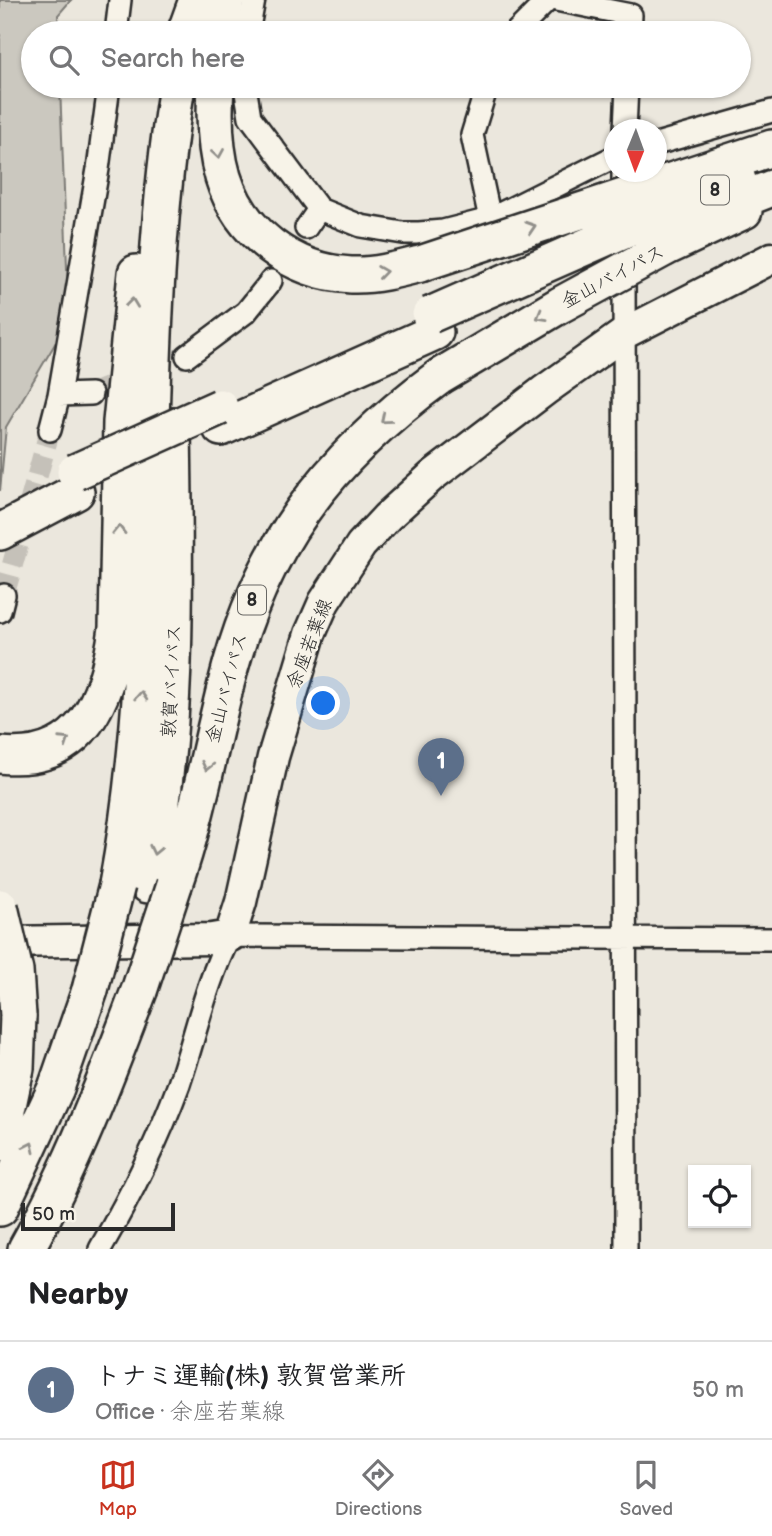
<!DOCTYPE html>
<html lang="en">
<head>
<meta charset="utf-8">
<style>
  body { margin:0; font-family:"Balsamiq Sans","Klee One",sans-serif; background:#f6f6f6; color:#202124 }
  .controls { position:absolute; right:21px; bottom:21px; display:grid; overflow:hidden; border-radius:0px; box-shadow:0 2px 5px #0004 }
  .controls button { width:63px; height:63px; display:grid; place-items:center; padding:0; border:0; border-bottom:2px solid #e0e0e0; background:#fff; color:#202124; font:35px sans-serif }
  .compass { position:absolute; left:604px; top:119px; width:63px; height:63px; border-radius:50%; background:#fff; box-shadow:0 2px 5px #0004; rotate:181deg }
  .scale { position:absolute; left:21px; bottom:18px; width:154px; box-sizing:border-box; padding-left:7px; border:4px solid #2b2b2b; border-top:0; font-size:19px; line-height:24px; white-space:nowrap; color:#2b2b2b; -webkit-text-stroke:5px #f7f3e8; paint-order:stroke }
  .you { position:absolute; left:324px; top:704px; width:24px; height:24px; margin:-18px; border:5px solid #fff; border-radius:50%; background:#1a73e8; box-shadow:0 0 0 10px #1a73e833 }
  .badge { display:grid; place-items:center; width:46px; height:46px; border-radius:50%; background:#c8321e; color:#fff; font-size:23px; font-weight:700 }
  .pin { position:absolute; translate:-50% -58px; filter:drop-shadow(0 2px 4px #0008) }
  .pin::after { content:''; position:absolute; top:37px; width:24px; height:21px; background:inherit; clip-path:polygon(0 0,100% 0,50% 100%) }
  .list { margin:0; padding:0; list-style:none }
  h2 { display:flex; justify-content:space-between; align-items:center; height:91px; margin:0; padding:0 28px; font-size:30px }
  h2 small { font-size:23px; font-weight:400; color:#757577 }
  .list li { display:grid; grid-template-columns:46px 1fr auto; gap:21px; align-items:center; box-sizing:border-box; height:98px; padding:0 28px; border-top:2px solid #e0e0e0 }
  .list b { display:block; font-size:26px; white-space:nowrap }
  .list p { margin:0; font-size:23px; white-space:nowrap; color:#757577 }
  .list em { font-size:23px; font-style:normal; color:#757577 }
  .icon { flex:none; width:38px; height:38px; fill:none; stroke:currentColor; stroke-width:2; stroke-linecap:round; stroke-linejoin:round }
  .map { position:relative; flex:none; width:772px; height:1249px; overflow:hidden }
  .search { position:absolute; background:#fff; box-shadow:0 2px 5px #0004; left:21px; right:21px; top:21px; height:77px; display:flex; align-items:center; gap:18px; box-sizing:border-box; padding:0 24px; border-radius:38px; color:#757577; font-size:26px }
  .sheet { height:189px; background:#fff }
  nav { display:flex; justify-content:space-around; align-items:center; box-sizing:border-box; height:98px; border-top:2px solid #e0e0e0; background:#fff; font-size:19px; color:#757577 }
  nav a { display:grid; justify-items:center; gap:4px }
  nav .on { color:#c8321e }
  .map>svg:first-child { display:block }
  .green { fill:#cbc8bf; stroke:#7b7a75; stroke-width:2 }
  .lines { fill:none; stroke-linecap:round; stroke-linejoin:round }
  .minor-tunnel { stroke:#c5c1b9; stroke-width:21; stroke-dasharray:21 10; stroke-linecap:butt }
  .minor-casing { stroke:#2b2b2b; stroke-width:26 }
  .secondary-casing { stroke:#2b2b2b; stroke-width:35 }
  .trunk-casing { stroke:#2b2b2b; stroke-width:40 }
  .minor { stroke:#f7f3e8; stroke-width:21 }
  .secondary { stroke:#f7f3e8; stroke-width:30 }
  .trunk { stroke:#f7f3e8; stroke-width:35 }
  .trunk-bridge-casing { stroke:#2b2b2b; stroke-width:40; stroke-linecap:butt }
  .trunk-bridge { stroke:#f7f3e8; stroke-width:35 }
  .oneway { stroke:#918f8a }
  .labels { text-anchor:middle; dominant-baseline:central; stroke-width:5; stroke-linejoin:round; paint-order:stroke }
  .shield { fill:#f7f3e8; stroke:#686764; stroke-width:2 }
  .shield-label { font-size:18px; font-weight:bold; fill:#2b2b2b }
  .street-label { font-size:19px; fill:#2b2b2b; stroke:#f7f3e8 }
</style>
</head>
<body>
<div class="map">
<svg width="772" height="1249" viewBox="0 0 772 1249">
  <rect width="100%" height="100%" fill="#ebe7dd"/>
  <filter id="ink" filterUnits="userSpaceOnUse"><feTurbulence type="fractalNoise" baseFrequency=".0143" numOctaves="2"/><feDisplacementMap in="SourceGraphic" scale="14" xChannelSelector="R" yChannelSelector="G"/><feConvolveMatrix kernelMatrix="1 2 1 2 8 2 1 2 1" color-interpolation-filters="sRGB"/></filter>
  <g filter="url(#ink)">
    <!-- green -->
    <path class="green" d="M0,0H71L58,15L59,33H33V86H60L69,320L6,427L0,491Z"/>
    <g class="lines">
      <!-- minor-tunnel -->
      <path class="minor-tunnel" d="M91,394L187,356
        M4,595L50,430"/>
      <!-- minor casing -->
      <g class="minor-casing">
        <path id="minor" d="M556,0L631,15L630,33
          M116,33L120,0
          M248,33L254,0
          M515,33L548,0
          M245,86L250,117L319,209L361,226L403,233H419L443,231L490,219L614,157
          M487,86L472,135L490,219
          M625,130L627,86
          M656,144L772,111
          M623,207V172
          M306,228L319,209
          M624,261L626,1249
          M187,356L246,312L271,281
          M59,395L91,394
          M50,430L59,395L98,169L109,86
          M0,611L4,595
          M100,1249C130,1197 158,1141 179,1084C196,1034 206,982 230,936L772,939"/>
      </g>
      <!-- secondary casing -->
      <g class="secondary-casing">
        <path id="secondary" d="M0,942L212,939L230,936L241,902L273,757L310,634L324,602L361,545L387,517L432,476L545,390L625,333L772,258"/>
      </g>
      <!-- trunk casing -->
      <g class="trunk-casing">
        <path id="trunk" d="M185,33L197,0
          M221,33L226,0
          M216,86C214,116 214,147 223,177C240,233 292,272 351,275C374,276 397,270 420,264
          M650,188L772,148
          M713,211L772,188
          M658,215L738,180
          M665,248L744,211
          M221,428L435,332
          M0,532L76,492
          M0,755C83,764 108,698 117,628L121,422L136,273
          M117,885C166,621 134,350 177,86
          M148,885C180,733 175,579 173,425
          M174,885C197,819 209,751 226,684C260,547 326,460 439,377
          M0,1143L16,1068L18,1016
          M0,1208L56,1088L90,990
          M26,1249C72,1167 106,1079 139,991"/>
      </g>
      <!-- minor -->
      <use href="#minor" class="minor"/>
      <!-- secondary -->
      <use href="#secondary" class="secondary"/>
      <!-- trunk -->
      <use href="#trunk" class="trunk"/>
      <!-- trunk-bridge casing -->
      <g class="trunk-bridge-casing">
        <path id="trunk-bridge" d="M420,264L650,188
          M430,315L658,215
          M439,377L560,305L665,248
          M75,472L220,407
          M0,907L15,971L18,1016
          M90,990L117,885
          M139,991L174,885"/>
      </g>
      <!-- trunk-bridge -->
      <use href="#trunk-bridge" class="trunk-bridge"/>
    </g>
    <!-- one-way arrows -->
    <defs><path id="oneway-chevron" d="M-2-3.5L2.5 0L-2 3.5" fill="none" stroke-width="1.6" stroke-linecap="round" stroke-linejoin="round" transform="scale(1.75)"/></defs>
    <g class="oneway">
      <use href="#oneway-chevron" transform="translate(218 154) rotate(81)"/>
      <use href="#oneway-chevron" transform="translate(531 227) rotate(-18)"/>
      <use href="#oneway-chevron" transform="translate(382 272) rotate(-8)"/>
      <use href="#oneway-chevron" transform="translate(132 303) rotate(-83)"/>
      <use href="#oneway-chevron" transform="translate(541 316) rotate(150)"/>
      <use href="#oneway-chevron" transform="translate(385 419) rotate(140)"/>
      <use href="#oneway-chevron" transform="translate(119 530) rotate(-89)"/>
      <use href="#oneway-chevron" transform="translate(141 696) rotate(-86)"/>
      <use href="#oneway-chevron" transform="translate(65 741) rotate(-33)"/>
      <use href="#oneway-chevron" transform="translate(207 766) rotate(103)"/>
      <use href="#oneway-chevron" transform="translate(155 850) rotate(102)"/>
      <use href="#oneway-chevron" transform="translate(30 1147) rotate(-65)"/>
    </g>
  </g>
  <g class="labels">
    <!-- shield labels -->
    <g class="shield">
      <rect x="701" y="175.5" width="28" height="29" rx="5"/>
      <rect x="238" y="585.5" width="28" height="29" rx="5"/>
    </g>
    <g class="shield-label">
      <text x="715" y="190">8</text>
      <text x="252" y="600">8</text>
    </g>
    <!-- street labels -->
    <g class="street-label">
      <text transform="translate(613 277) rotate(-28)">金山バイパス</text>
      <text transform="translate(310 644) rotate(-69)">余座若葉線</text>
      <text transform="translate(172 681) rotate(-87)">敦賀バイパス</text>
      <text transform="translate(227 688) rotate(-75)">金山バイパス</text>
    </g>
  </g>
</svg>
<div class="controls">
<button><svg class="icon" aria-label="locate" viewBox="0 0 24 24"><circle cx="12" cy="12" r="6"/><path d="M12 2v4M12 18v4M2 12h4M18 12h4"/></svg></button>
</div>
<svg class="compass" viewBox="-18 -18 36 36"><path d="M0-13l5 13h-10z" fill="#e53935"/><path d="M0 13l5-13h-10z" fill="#757577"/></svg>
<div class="scale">50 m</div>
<div class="you"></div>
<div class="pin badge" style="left:441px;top:796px;background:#5c6f8a">1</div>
<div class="search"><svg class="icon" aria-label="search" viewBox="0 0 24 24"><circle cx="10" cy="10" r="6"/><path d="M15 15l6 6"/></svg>Search here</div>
</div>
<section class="sheet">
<h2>Nearby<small></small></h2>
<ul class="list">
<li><span class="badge" style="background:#5c6f8a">1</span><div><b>トナミ運輸(株) 敦賀営業所</b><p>Office · 余座若葉線</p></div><em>50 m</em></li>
</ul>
</section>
<nav>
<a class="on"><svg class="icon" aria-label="map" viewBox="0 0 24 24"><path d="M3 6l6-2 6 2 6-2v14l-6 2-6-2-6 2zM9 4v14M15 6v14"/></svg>Map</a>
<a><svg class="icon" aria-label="directions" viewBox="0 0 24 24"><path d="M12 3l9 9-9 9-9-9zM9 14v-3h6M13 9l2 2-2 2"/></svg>Directions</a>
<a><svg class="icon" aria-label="saved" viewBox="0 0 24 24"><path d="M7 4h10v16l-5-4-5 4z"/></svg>Saved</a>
</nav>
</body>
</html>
